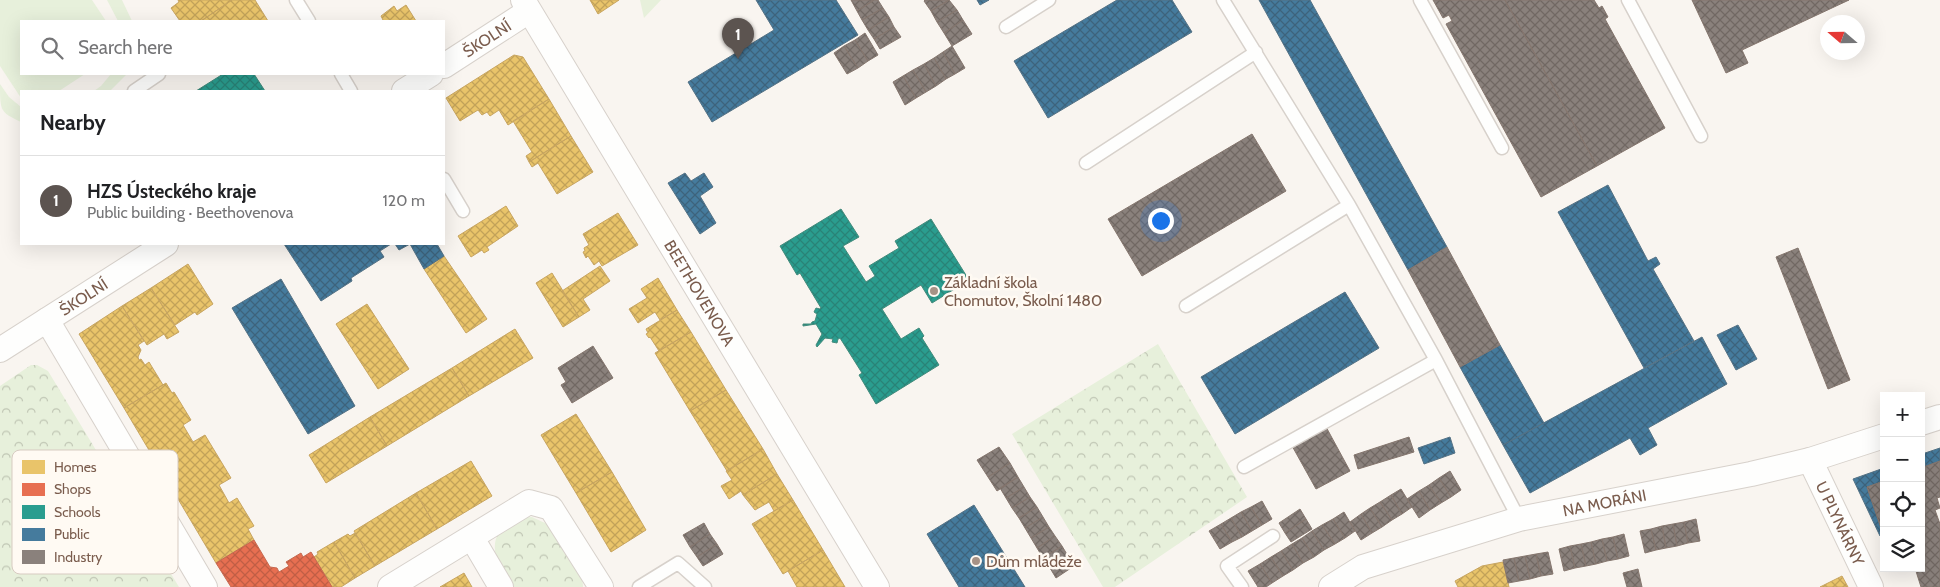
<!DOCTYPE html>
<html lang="en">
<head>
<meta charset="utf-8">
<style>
  body { margin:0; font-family:Cabin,sans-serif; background:#f6f6f6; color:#202124 }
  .controls { position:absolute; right:15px; bottom:15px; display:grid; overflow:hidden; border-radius:0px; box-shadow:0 5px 20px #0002 }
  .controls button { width:45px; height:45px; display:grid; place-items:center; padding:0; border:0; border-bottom:1px solid #e0e0e0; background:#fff; color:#202124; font:25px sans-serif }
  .compass { position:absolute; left:1820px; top:15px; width:45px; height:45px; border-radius:50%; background:#fff; box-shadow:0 5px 20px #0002; rotate:290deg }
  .you { position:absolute; left:1160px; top:220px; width:18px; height:18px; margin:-12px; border:4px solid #fff; border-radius:50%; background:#1a73e8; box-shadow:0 0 0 8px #1a73e833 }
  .badge { display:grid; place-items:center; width:32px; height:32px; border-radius:50%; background:#5c5450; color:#fff; font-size:16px; font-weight:700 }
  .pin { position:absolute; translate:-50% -41px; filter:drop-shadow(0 1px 2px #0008) }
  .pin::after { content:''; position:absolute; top:26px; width:18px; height:15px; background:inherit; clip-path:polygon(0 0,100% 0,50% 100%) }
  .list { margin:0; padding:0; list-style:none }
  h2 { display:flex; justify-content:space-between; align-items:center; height:65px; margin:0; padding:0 20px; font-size:21px }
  h2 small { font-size:16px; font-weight:400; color:#757577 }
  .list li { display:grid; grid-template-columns:32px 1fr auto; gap:15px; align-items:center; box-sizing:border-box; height:90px; padding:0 20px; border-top:1px solid #e0e0e0 }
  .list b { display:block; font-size:19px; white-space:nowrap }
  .list p { margin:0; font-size:16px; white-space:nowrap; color:#757577 }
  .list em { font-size:16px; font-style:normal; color:#757577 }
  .icon { flex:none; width:28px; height:28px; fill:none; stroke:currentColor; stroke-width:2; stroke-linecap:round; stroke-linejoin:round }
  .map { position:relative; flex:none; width:1940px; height:587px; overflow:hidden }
  .search { position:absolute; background:#fff; box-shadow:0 5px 20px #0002; left:20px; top:20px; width:425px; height:55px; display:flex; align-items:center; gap:12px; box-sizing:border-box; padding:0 18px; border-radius:0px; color:#757577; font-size:19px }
  .panel { position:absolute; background:#fff; box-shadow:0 5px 20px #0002; left:20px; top:90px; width:425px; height:155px; border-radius:0px }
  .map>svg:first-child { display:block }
  .grass { fill:url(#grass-tufts) }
  .park { fill:url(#park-crowns) }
  .garden { fill:#e7f0db }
  .homes { fill:url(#homes-cross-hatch); stroke:#c8a561 }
  .shops { fill:url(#shops-cross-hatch); stroke:#c66950 }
  .schools { fill:url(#schools-cross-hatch); stroke:#428a7b }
  .public { fill:url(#public-cross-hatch); stroke:#557285 }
  .industry { fill:url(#industry-cross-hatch); stroke:#85766e }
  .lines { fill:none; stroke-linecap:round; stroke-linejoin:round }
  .service-casing { stroke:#d7d1cb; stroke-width:15 }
  .minor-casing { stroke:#d7d1cb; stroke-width:26 }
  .service { stroke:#fefefd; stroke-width:12 }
  .minor { stroke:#fefefd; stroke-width:24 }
  .poi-dot { fill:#a69286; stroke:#fffaf3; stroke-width:2 }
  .labels { text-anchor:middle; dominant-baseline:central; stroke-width:5; stroke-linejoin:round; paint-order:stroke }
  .street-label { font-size:16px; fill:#7a5c4d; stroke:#fffaf3 }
  .poi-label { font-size:16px; fill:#7a5c4d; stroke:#fffaf3; text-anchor:start }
  .key { fill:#fffaf3; stroke:#d7cbc1; stroke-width:1 }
  .key-label { font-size:14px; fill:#7a5c4d }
</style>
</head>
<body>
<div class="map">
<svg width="1940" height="587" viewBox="0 0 1940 587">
  <defs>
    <pattern id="grass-tufts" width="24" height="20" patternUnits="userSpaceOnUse" patternTransform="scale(1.25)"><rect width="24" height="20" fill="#e7f0db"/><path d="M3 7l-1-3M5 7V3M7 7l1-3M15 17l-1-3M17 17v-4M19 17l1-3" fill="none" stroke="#c0c6b4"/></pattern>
    <pattern id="park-crowns" width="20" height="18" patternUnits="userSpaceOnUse" patternTransform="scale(1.25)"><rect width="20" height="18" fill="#e7f0db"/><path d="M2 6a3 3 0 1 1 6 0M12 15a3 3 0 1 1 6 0" fill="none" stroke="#c0c6b4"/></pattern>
    <pattern id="homes-cross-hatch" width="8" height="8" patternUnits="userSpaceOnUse" patternTransform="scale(1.25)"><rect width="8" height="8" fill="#e9c46a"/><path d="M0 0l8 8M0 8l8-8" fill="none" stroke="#c2a259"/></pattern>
    <pattern id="shops-cross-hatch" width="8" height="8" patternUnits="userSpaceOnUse" patternTransform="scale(1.25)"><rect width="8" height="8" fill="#e76f51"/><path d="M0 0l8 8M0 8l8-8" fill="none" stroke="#c05e45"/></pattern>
    <pattern id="schools-cross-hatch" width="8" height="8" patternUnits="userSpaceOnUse" patternTransform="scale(1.25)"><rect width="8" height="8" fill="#2a9d8f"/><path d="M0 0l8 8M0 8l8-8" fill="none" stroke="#298377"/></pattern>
    <pattern id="public-cross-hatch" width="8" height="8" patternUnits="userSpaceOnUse" patternTransform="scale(1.25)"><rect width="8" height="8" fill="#457b9d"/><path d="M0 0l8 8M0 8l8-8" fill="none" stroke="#3d637c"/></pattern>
    <pattern id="industry-cross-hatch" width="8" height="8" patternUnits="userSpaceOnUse" patternTransform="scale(1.25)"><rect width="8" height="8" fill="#8a817c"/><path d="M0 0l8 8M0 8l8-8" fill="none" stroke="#716863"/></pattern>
  </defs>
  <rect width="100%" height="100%" fill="#f9f5f0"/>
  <!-- grass -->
  <path class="grass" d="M640,0H661L644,18Z"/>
  <!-- park -->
  <path class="park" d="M1158,344L1247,497L1115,587H1103L1012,434Z
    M31,365H37L48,371L179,587H0V386Z
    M532,517C537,520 545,522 550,526C561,536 584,572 583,587H510C501,571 488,550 499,532C502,527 509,522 513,518Z"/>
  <!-- garden -->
  <path class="garden" d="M0,0H92L106,21H21V74H85L59,91H21V98L0,66Z
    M107,0H122L132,21H118Z
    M111,74H127L110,91H94L101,86Z
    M0,84L9,97L21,107V122C0,112 0,111 0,84Z"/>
  <!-- homes -->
  <path class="homes" d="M178,0H232L201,21H180L171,8L179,2Z
    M232,0H255L268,21H201Z
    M590,0H619L598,14Z
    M406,5L416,21H382L383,20L381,16L394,6L397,11Z
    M514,55L523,57L549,99L508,125L499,110L490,116L487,112L482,115L478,110L460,121L446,98Z
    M549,99L571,136L529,162L526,156L532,152L513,121Z
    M571,136L593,172L557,194L538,163L532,167L529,162Z
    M506,206L518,226L487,247L489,250L484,253L482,250L471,257L458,236Z
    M618,213L638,245L602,266L599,261L594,265L588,256L586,258L583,252L585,251L584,248L589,245L583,234Z
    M444,256L487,319L466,333L424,269Z
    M188,264L213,304L197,315L195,312L175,325L151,288Z
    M600,266L610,281L583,299L590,310L579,317L562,291Z
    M552,273L579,317L563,327L536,283Z
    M658,278L677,310L660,320L655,312L638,323L629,309L647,298L641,289Z
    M151,288L179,332L167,339L164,334L147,345L122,306Z
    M367,304L409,369L378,389L336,324Z
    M122,306L144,341L138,345L141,350L138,357L139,360L141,359L145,365L149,362L163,385L124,408L79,334Z
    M677,310L691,332L659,351L650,337L649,338L646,334L648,333L646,329Z
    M515,329L533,358L469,396L452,368Z
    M691,332L726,390L690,411L655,353Z
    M452,368L469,396L387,446L370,417Z
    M166,383L172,393L174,392L191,420L183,425L193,442L205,435L231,478L219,485L229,503L237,498L254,526L248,529L254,540L216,563L124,408Z
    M726,390L763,449L727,471L690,411Z
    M576,414L612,472L576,493L541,435Z
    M370,417L387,446L326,483L309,455Z
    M763,449L777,474L743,495L741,491L729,499L721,486L732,480L726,471Z
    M471,461L492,496L437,529L416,493Z
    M612,472L646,530L611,552L576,493Z
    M777,474L793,500L774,511L769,502L755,510L743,495Z
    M416,493L437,529L375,566L354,531Z
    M793,500L823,550L783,574L752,524Z
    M355,533L375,566L355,578L334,542L348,534L350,536Z
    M334,542L355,578L341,587H332L314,557L318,554L317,552Z
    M823,550L845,587H797L788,571Z
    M1503,562L1509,587H1458L1455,581L1482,566Z
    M464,573L472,587H440Z
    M1842,576L1848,587H1820Z"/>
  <!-- shops -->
  <path class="shops" d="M254,540L270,567L277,568L279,572L289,566L286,562L301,553L303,557L311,552L332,587H231L216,563Z"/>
  <!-- schools -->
  <path class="schools" d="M223,74H254L265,91H196Z
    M841,209L859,237L843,246L866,282L875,276L869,266L899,248L895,241L931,219L969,280L932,303L921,285L882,309L901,339L919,328L924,336L922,338L939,365L876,404L859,375L862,373L840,338L838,339L837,343L832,342L833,339L825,338L817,347L816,345L822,334L816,324L803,326V324H811L812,322L815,321L817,314L814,312L816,308L820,309L821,308L800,273L797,275L780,246Z"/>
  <!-- public -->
  <path class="public" d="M756,0H836L858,35L712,122L688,82L774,30Z
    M977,0H989L980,5Z
    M1117,0H1172L1192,32L1048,118L1014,61Z
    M1259,0H1310L1447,247L1408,270Z
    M685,173L691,181L704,173L713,187L700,196L716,223L700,234L668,183Z
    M1608,185L1648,261L1656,257L1660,264L1653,269L1694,341L1644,368L1558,212Z
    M284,244H391L380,251L384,257L351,278L352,281L321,301Z
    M395,244H437L444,256L424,269L410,244L399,250Z
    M281,279L355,406L308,434L232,308Z
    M1345,292L1379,348L1235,434L1201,377Z
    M1738,325L1757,359L1736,370L1717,335Z
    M1702,337L1727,384L1648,428L1657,445L1640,455L1630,438L1530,493L1503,445Z
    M1500,345L1544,423L1503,445L1460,367Z
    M1450,437L1455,453L1424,464L1418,448Z
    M1940,448V461L1926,466L1922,454Z
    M1921,454L1926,466L1921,468Z
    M1884,468V481L1867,487L1883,534L1880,536L1853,479Z
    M974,505L1025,587H959L927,534Z"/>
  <!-- industry -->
  <path class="industry" d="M851,0H874L857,11Z
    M874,0H878L883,8L862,20L857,11Z
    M925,0H949L931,11L924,1Z
    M949,0L957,10L937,22L931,11Z
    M1433,0H1505L1597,166L1541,197L1446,24L1452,21L1449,15L1443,18Z
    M1505,0H1594L1599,8L1602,6L1608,17L1605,19L1665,128L1597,166Z
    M1692,0H1849L1742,50L1748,63L1726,73Z
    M883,8L889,17L868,30L862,20Z
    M957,10L963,20L944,33L937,22Z
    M889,17L894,27L874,39L868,30Z
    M963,20L972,34L952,46L944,33Z
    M894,27L901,37L880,49L874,39Z
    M865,33L878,55L868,61L855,40Z
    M855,40L868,61L858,68L844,46Z
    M844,46L858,68L847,74L834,53Z
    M952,46L965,68L955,74L943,52Z
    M943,52L955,74L946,79L934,58Z
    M934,58L946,79L936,86L924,64Z
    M924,64L936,86L926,92L913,70Z
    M913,70L926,92L916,98L903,76Z
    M903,76L916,98L905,105L893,82Z
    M1252,134L1286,191L1142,276L1108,219Z
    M1447,247L1500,345L1460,367L1408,270Z
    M1798,248L1850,380L1828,389L1776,257Z
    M593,346L613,378L572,403L561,385L566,382L558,368Z
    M1325,425L1350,471L1316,489L1291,444Z
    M1409,437L1414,452L1358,469L1354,455Z
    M999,447L1010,463L988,477L977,460Z
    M1940,461V497L1937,498L1940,508L1935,510L1940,524V587H1921L1915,568H1921V468Z
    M1010,463L1018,477L997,491L988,477Z
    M1450,471L1461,490L1451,497L1439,478Z
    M1018,477L1024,487L1006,498L1000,488Z
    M1439,478L1451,497L1441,503L1429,485Z
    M1884,481V534H1883L1867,487Z
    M1429,485L1441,503L1430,510L1419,491Z
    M1024,487L1030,497L1012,508L1006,498Z
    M1401,489L1412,507L1402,514L1391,495Z
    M1419,491L1430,510L1419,518L1407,499Z
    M1391,495L1402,514L1392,520L1380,502Z
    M1030,497L1037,507L1019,518L1012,508Z
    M1262,501L1272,519L1262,525L1251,507Z
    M1380,502L1392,520L1382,527L1370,508Z
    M1037,507L1043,517L1025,528L1019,518Z
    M1251,507L1262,525L1252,531L1241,512Z
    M1370,508L1382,527L1372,533L1361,514Z
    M1300,509L1306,519L1285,533L1279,523Z
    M1241,512L1252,531L1242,537L1231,518Z
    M1344,512L1355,531L1345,538L1333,519Z
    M1361,514L1372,533L1361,540L1350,522Z
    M1043,517L1049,527L1031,538L1025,528Z
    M1231,518L1242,537L1232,542L1221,524Z
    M1306,519L1312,529L1291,542L1285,533Z
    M1333,519L1345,538L1335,544L1322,525Z
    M1696,519L1700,541L1688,543L1684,522Z
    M1684,522L1688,543L1677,546L1673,524Z
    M704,523L710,534L690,547L683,535Z
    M1221,524L1232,542L1220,549L1209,531Z
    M1673,524L1677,546L1666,548L1662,526Z
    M1322,525L1335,544L1324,550L1312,531Z
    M1662,526L1666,548L1656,550L1651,529Z
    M1049,527L1055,536L1037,548L1031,538Z
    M1651,529L1656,550L1645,553L1640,531Z
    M1312,531L1324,550L1314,557L1302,538Z
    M710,534L717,544L697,557L690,547Z
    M1624,534L1629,556L1618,559L1613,537Z
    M1055,536L1062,546L1043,558L1037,548Z
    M1613,537L1618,559L1607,561L1602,539Z
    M1302,538L1314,557L1303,563L1292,544Z
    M1602,539L1607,561L1596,564L1591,542Z
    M1591,542L1596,564L1586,566L1581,544Z
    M717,544L723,554L703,566L697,557Z
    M1292,544L1303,563L1293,570L1281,551Z
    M1581,544L1586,566L1575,568L1570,546Z
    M1062,546L1068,556L1050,568L1043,558Z
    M1570,546L1575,568L1564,571L1559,549Z
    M1281,551L1293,570L1283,576L1271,557Z
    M1548,552L1553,574L1541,576L1536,554Z
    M1536,554L1541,576L1530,579L1525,556Z
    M1068,556L1074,566L1056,578L1050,568Z
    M1525,556L1530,579L1519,581L1514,558Z
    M1271,557L1283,576L1272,583L1260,564Z
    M1514,558L1519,581L1508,583L1503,560Z
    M1260,564L1272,583L1266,587H1258L1248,571Z
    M1638,569L1642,587H1627L1623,573Z"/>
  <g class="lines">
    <!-- service casing -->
    <g class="service-casing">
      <path id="service" d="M296,0L309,21
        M1223,0L1349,205L1436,360L1519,519
        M1420,0L1502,148
        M1628,0L1701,136
        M1006,27L1049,0
        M341,74L351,91
        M134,91L159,74
        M1086,163L1256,52
        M444,179L463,211
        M1186,306L1349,205
        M1244,467L1436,360
        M639,587L678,563L705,587
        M1242,587L1227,566L1273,536"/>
    </g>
    <!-- minor casing -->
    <g class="minor-casing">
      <g id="minor">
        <path id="s1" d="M523,0L877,587"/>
        <path id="s2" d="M444,66L529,11"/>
        <path d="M404,91L431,74"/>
        <path d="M47,320L205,587"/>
        <path id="s3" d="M0,350L166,244"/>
        <path d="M1921,423L1940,417"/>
        <path id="s4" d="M1810,460L1871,587"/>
        <path d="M472,538L501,587"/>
        <path d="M390,587L529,502L551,508L601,587"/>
        <path id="s5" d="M1331,587L1363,567L1519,519L1751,474L1810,460L1884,436"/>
      </g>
    </g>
    <!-- service -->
    <use href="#service" class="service"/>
    <!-- minor -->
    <use href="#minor" class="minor"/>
  </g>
  <!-- markers -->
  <g class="poi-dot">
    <circle cx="934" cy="291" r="5"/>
    <circle cx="976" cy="561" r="5"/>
  </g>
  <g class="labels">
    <!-- street labels -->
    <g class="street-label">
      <text stroke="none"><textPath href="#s2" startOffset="51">ŠKOLNÍ</textPath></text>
      <text stroke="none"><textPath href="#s1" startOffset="342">BEETHOVENOVA</textPath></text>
      <text stroke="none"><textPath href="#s3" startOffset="99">ŠKOLNÍ</textPath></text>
      <text stroke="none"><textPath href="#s5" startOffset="288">NA MORÁNI</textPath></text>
      <text stroke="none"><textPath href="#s4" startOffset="70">U PLYNÁRNY</textPath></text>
    </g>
    <!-- poi labels -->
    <g class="poi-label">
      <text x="944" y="282">Základní škola<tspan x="944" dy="18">Chomutov, Školní 1480</tspan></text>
      <text x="986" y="561">Dům mládeže</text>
    </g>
  </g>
  <!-- legend -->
  <rect x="12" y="450" width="166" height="124" rx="8" class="key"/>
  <rect x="22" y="460" width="23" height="14" fill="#e9c46a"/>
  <rect x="22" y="483" width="23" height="13" fill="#e76f51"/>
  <rect x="22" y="505" width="23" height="14" fill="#2a9d8f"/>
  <rect x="22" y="528" width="23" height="13" fill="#457b9d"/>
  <rect x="22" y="550" width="23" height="14" fill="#8a817c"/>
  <g class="key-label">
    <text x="54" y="472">Homes</text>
    <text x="54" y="494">Shops</text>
    <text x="54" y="517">Schools</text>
    <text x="54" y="539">Public</text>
    <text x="54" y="562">Industry</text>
  </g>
</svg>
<div class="controls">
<button>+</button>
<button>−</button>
<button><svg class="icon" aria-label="locate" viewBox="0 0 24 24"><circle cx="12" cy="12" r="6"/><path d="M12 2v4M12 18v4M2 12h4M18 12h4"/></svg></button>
<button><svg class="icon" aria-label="layers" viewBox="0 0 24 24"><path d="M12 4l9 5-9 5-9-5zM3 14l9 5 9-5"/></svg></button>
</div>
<svg class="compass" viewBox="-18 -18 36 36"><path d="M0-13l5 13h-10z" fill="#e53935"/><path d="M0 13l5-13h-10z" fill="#757577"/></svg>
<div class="you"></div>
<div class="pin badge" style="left:738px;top:59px">1</div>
<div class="search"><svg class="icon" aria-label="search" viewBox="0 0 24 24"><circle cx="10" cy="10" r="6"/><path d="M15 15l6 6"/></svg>Search here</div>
<section class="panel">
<h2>Nearby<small></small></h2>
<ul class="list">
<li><span class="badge">1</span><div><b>HZS Ústeckého kraje</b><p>Public building · Beethovenova</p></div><em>120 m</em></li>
</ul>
</section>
</div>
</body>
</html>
